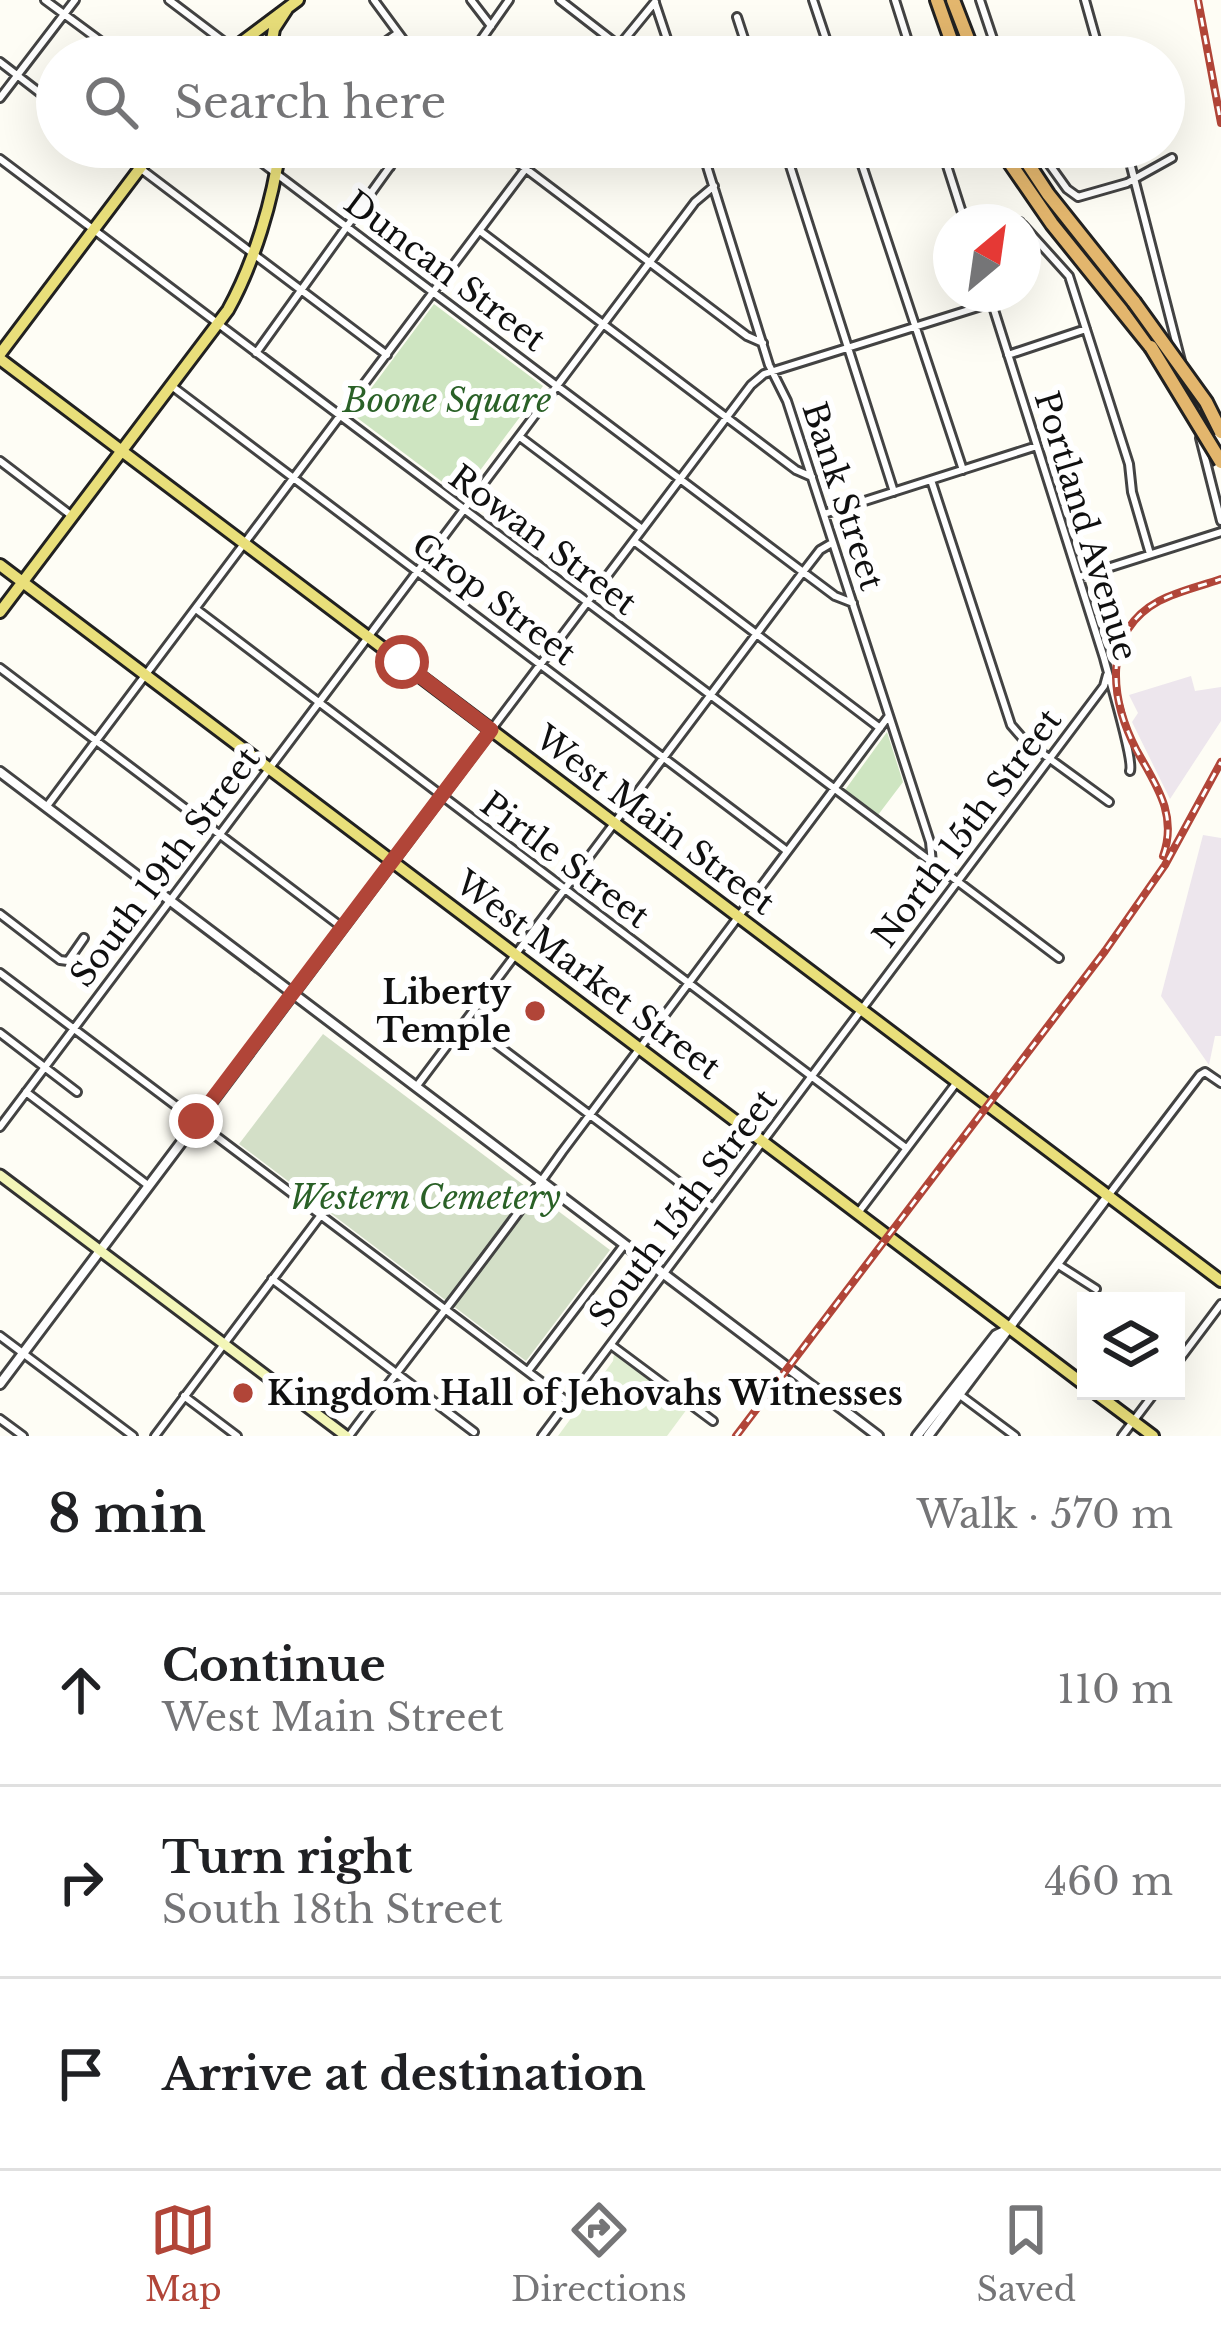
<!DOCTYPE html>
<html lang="en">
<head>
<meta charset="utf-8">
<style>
  body { margin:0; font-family:"Libre Baskerville",serif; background:#f6f6f6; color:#202124 }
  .controls { position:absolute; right:36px; bottom:36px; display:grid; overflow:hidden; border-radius:0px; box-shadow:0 12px 48px #0002 }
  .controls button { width:108px; height:108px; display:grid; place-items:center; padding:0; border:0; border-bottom:3px solid #e0e0e0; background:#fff; color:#202124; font:60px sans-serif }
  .compass { position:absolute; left:933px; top:204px; width:108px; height:108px; border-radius:50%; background:#fff; box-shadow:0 12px 48px #0002; rotate:29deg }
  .stop { position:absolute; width:36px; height:36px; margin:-27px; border:9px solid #b14538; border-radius:50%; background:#fff }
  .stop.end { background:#b14538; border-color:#fff; box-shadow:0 3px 12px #0008 }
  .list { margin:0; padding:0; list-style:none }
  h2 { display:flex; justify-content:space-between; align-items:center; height:156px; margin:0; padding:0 48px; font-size:51px }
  h2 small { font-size:39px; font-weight:400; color:#757577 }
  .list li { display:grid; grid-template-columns:78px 1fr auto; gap:36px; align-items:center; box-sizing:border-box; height:192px; padding:0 48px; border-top:3px solid #e0e0e0 }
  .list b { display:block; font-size:45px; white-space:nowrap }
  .list p { margin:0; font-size:39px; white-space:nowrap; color:#757577 }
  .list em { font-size:39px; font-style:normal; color:#757577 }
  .icon { flex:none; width:66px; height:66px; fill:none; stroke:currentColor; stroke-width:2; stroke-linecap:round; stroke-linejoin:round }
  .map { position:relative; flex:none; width:1221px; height:1436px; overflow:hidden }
  .search { position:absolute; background:#fff; box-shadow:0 12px 48px #0002; left:36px; right:36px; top:36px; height:132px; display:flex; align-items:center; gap:30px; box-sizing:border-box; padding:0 42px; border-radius:66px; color:#757577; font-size:45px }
  .sheet { height:732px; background:#fff }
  nav { display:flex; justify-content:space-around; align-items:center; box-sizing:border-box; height:168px; border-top:3px solid #e0e0e0; background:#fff; font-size:33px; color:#757577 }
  nav a { display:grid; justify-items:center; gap:6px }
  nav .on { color:#b14538 }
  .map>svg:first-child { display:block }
  .industrial { fill:#ede6ed }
  .green { fill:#cee5c1 }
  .cemetery { fill:#d3dfc7 }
  .pitch { fill:#e0eed2 }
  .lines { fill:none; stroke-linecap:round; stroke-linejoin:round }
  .minor-casing { stroke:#434343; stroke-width:12 }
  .tertiary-casing { stroke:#434343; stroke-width:14 }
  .secondary-casing { stroke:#323232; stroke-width:15 }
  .primary-casing { stroke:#212121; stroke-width:16 }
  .motorway-casing { stroke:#212121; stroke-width:18 }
  .minor { stroke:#fff; stroke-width:6 }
  .tertiary { stroke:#fff; stroke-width:8 }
  .secondary { stroke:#f3f6b8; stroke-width:9 }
  .primary { stroke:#e9df7a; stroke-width:10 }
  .motorway { stroke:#e3b66d; stroke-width:12 }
  .rail-casing { stroke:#b14538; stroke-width:8 }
  .rail { stroke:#fff; stroke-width:3; stroke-dasharray:9; stroke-linecap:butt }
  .motorway-bridge-casing { stroke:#212121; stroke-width:18; stroke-linecap:butt }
  .motorway-bridge { stroke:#e3b66d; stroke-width:12 }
  .route { stroke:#b14538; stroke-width:15 }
  .poi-dot { fill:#b14538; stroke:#fff; stroke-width:4.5 }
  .labels { text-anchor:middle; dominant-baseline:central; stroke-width:12; stroke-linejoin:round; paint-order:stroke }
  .street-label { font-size:33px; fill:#101010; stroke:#fff }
  .park-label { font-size:33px; font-style:italic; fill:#2a6127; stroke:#fff }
  .poi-label { font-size:33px; font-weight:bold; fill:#101010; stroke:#fff; text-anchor:end }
</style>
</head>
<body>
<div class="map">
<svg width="1221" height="1436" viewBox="0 0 1221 1436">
  <rect width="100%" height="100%" fill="#fefdf5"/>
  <!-- industrial -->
  <path class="industrial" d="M1191,676L1195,691L1221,687V721L1170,799L1132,722L1138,713L1129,695Z
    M1203,835L1221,838V1036H1215L1209,1065L1161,996Z"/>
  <!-- green -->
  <path class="green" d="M434,304L543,386L461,496L352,414Z
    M887,732L903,782L878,815L845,790Z"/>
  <!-- cemetery -->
  <path class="cemetery" d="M323,1034L610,1250L526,1361L239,1144Z"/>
  <!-- pitch -->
  <path class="pitch" d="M614,1354L635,1370L646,1373L687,1409L667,1436H558L613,1361Z"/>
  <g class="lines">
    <!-- minor casing -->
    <g class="minor-casing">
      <path id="minor" d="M45,0L122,57
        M169,0L231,47L249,48L260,57
        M374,0L416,57
        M471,0L491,26
        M560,0L618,45
        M813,0L832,57
        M895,0L913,57
        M980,0L999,57
        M1085,0L1101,57
        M655,3L673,57
        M737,17L750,57
        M364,57L398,33
        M469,57L509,0
        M610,57L655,2
        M0,62L57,106
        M0,98L75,0
        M112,147L387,355
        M241,147L803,572L835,596L853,603
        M364,147L390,167
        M497,147L747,336L763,343
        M701,147L769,365L787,401L930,842L932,863
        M784,147L894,492
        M856,147L963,470
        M941,147L965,222
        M1037,147L1067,189L1078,197L1127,183L1172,158
        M1126,147L1181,361
        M0,159L1059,958
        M1004,222H1020
        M1023,225L1069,276L1129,464L1132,492L1150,554
        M480,231L796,470L812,477
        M989,294L1104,658C1109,678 1134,759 1130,771
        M256,353L404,147
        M1008,355L1086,329
        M1186,379L1193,407
        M173,387L787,851
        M520,437L642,529
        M1200,438L1221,521
        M0,461L72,516
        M931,480L1011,725L1024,740L1109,802
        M824,514L1037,446
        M634,541L880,728
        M1079,577L1221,532
        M196,609L906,1148
        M0,668L343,928
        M491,730L751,385L764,374L991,303
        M47,806L542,147
        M0,914L60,960L68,961L84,938
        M0,973L568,1402
        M467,1022L713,1208
        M0,1033L77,1092
        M416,1087L803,572L820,550L832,543
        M26,1092L149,1186
        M0,1127L695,202L714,186
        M1108,1196L1200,1075L1205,1072L1221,1083
        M858,1213L957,1082
        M1057,1264L1096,1289
        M272,1279L474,1432
        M0,1336L133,1436
        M611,1345L713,1421
        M1176,1364L1221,1304
        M528,1371L624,1245
        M960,1395L1015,1436
        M184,1396L237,1436
        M0,1419L23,1436
        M155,1436L321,1215
        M349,1436C420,1341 494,1249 562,1152L888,717
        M542,1436L1104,686L1107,675
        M1122,1436L1156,1391"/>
    </g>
    <!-- tertiary casing -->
    <g class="tertiary-casing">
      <path id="tertiary" d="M0,772L878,1436
        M0,1384L491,730
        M917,1436L996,1335L1008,1329
        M928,1436L1108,1196"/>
    </g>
    <!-- secondary casing -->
    <g class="secondary-casing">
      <path id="secondary" d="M0,1175L346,1436"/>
    </g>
    <!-- primary casing -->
    <g class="primary-casing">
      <path id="primary" d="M222,57L298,0
        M269,57L274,29L287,9
        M0,354L156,147
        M0,359L1221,1281
        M0,565L1086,1386
        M0,612L228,310C254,263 273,200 280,147
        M1093,1391L1153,1436"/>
    </g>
    <!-- motorway casing -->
    <g class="motorway-casing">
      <path id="motorway" d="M937,0L957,57
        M953,0L975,57
        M999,147L1052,224L1151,347
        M1017,147L1048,194L1134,302"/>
    </g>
    <!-- minor -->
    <use href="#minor" class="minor"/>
    <!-- tertiary -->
    <use href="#tertiary" class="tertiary"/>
    <!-- secondary -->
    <use href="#secondary" class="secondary"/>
    <!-- primary -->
    <use href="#primary" class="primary"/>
    <!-- motorway -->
    <use href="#motorway" class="motorway"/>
    <!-- rail casing -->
    <g class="rail-casing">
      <path id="rail" d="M1198,0L1221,123
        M1163,856C1178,815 1156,785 1137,751C1111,701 1100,633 1159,601C1178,591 1201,586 1221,579
        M736,1436L1105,951L1165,865L1221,762"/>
    </g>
    <!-- rail -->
    <use href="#rail" class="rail"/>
    <!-- motorway-bridge casing -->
    <g class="motorway-bridge-casing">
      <path id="motorway-bridge" d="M1134,302L1206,402L1221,432
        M1151,347L1221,462"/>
    </g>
    <!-- motorway-bridge -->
    <use href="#motorway-bridge" class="motorway-bridge"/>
  </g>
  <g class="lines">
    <!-- route -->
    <path class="route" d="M196,1121L491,730L402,662"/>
  </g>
  <!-- markers -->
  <g class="poi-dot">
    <circle cx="535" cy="1011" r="12"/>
    <circle cx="243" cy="1393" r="12"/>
  </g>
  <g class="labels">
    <!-- street labels -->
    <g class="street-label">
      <text transform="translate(445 271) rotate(37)">Duncan Street</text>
      <text transform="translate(843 496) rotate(72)">Bank Street</text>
      <text transform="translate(1086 526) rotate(73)">Portland Avenue</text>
      <text transform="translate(543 540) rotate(37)">Rowan Street</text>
      <text transform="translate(494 599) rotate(37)">Crop Street</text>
      <text transform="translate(655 820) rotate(37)">West Main Street</text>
      <text transform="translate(967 828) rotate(-53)">North 15th Street</text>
      <text transform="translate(565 860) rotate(37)">Pirtle Street</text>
      <text transform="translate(165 867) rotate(-53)">South 19th Street</text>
      <text transform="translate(588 975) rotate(37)">West Market Street</text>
      <text transform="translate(683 1208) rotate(-53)">South 15th Street</text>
    </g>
    <!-- park labels -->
    <g class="park-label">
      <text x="447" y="400">Boone Square</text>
      <text x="425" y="1197">Western Cemetery</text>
    </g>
    <!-- poi labels -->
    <g class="poi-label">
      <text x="511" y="992">Liberty<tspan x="511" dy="38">Temple</tspan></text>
      <text x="267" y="1393" text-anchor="start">Kingdom Hall of Jehovahs Witnesses</text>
    </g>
  </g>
</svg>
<div class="controls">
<button><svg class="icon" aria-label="layers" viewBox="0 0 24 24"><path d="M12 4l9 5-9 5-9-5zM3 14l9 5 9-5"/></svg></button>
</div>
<svg class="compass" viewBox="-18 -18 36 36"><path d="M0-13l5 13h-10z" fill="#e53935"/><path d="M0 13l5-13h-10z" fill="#757577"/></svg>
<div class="stop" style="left:402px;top:662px"></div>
<div class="stop end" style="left:196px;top:1121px"></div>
<div class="search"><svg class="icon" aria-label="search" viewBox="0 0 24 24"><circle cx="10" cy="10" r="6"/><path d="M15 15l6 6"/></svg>Search here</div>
</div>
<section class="sheet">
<h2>8 min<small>Walk · 570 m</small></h2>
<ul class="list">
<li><svg class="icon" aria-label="ahead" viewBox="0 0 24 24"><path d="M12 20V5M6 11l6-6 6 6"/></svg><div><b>Continue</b><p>West Main Street</p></div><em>110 m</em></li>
<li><svg class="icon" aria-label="right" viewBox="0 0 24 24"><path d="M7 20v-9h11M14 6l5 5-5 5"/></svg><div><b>Turn right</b><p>South 18th Street</p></div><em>460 m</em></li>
<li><svg class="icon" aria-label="arrive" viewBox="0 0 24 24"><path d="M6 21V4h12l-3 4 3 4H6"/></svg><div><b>Arrive at destination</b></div></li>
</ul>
</section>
<nav>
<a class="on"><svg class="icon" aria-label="map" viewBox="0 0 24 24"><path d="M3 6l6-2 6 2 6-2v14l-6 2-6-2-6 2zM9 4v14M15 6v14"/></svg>Map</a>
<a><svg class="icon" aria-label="directions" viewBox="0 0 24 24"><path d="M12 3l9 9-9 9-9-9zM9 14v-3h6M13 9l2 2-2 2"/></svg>Directions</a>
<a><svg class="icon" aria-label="saved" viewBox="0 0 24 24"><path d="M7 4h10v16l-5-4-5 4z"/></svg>Saved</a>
</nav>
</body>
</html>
